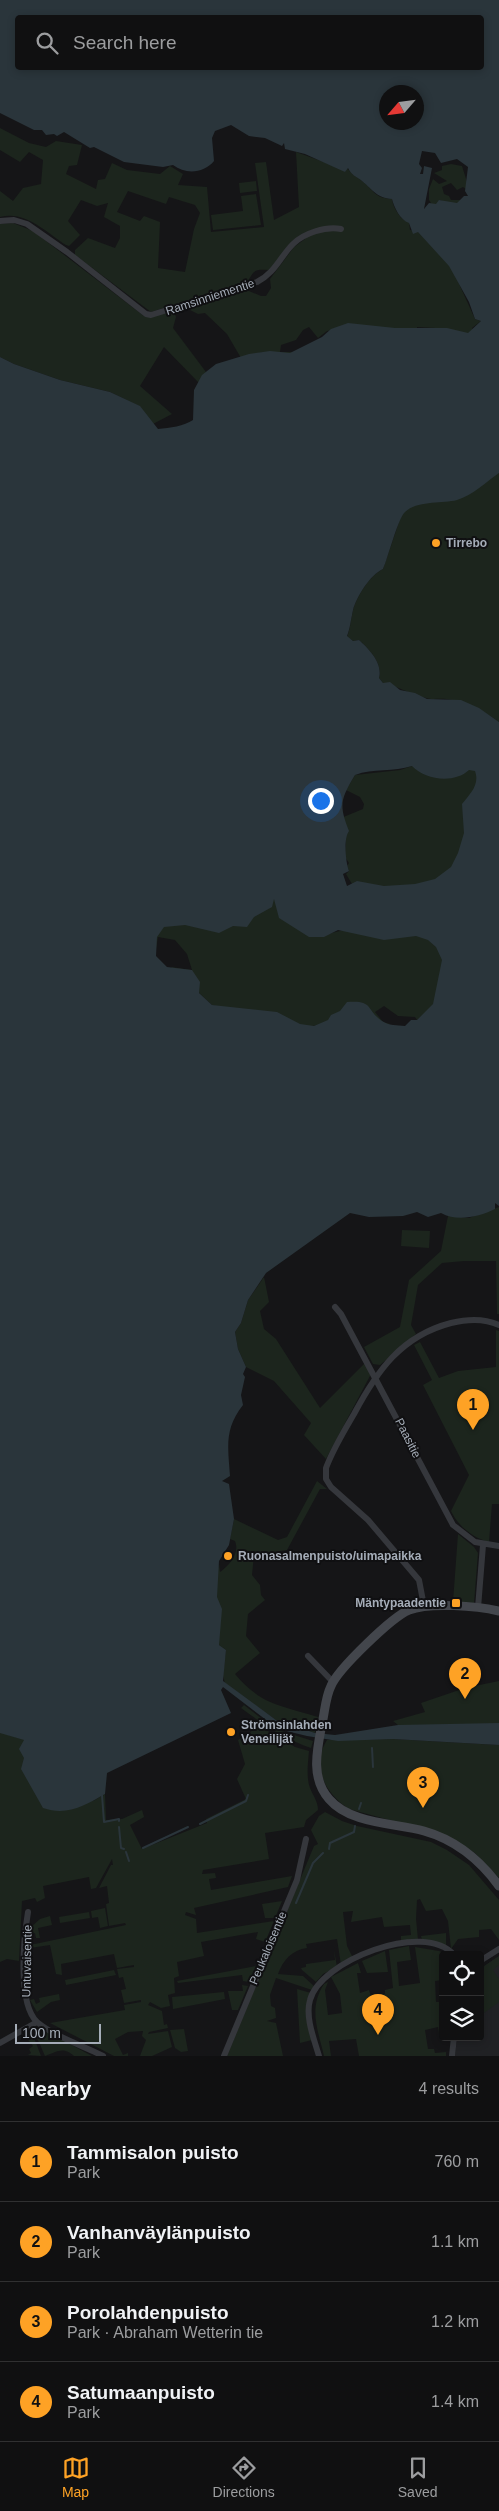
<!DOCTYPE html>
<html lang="en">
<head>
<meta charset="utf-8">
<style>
  body { margin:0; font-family:Arial,sans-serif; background:#19191a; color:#f1f3f6 }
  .controls { position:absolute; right:15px; bottom:15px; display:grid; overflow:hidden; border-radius:5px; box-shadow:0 2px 8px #0003 }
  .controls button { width:45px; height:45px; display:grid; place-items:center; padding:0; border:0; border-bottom:1px solid #303031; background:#101011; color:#f1f3f6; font:25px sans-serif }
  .compass { position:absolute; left:379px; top:85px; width:45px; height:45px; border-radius:50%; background:#101011; box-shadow:0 2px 8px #0003; rotate:242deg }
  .scale { position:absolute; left:15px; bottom:12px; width:86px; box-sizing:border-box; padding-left:5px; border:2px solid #a5adb8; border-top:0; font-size:14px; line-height:18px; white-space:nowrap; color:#a5adb8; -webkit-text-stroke:4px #101012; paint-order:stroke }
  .you { position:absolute; left:320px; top:800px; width:18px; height:18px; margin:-12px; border:4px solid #fff; border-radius:50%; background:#1a73e8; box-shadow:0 0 0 8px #1a73e833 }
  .badge { display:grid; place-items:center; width:32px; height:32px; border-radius:50%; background:#fea225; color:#111; font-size:16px; font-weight:700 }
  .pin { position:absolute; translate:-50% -41px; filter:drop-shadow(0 1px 2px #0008) }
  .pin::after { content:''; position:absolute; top:26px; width:18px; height:15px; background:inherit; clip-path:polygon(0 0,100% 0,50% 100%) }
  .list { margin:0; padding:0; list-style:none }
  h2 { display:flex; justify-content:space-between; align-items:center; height:65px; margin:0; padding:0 20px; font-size:21px }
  h2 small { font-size:16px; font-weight:400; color:#9c9d9f }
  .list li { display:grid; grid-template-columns:32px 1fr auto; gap:15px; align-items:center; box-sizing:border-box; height:80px; padding:0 20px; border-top:1px solid #303031 }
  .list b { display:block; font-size:19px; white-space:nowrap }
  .list p { margin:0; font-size:16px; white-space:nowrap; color:#9c9d9f }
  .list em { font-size:16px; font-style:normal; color:#9c9d9f }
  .icon { flex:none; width:28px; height:28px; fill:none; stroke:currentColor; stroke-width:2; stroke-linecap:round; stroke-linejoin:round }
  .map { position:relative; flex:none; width:499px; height:2056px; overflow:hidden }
  .search { position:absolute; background:#101011; box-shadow:0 2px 8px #0003; left:15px; right:15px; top:15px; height:55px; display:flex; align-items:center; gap:12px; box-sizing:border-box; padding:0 18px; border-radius:5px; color:#9c9d9f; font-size:19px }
  .sheet { height:385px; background:#101011 }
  nav { display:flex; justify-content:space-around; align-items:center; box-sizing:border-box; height:70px; border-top:1px solid #303031; background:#101011; font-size:14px; color:#9c9d9f }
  nav a { display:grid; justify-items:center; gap:2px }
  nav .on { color:#fea225 }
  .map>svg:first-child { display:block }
  .built { fill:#202124 }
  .green { fill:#1c251d; fill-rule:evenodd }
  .water { fill:#2a353b; fill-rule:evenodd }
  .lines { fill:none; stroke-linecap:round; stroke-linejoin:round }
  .stream { stroke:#2a353b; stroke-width:2 }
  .street { stroke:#35373c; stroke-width:6 }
  .secondary { stroke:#43464c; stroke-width:9 }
  .poi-dot { fill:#fea225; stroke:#101012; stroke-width:2 }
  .labels { text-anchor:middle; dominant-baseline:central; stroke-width:4; stroke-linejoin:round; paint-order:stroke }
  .street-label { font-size:12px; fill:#a5adb8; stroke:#101012 }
  .poi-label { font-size:12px; font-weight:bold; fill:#a5adb8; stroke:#101012; text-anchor:start }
</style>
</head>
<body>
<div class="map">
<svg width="499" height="2056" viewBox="0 0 499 2056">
  <rect width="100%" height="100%" fill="#151517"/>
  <!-- built -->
  <path class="built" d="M499,1956V2056H455L457,2037H480V1969Z"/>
  <!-- green -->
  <path class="green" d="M0,128L29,143L46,147L56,141L82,145L77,165L69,166L66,174L96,189L98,180L105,179L112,163L127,170L160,174L170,166L183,174L178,185L207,187L211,232L264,227L255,163L266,162L274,220L299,207L296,152L338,167L345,172L347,168C353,176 355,175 362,181C375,191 374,198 392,199C393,207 400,220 409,222L410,230L418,231L441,244L475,319L481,321L472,328L478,339L435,328L417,327V331L370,327L327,331L318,338L309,327L303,330L296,340L281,345L280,352H277H292L291,358L263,352L241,358L227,334L205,313L198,314L182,306L244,289L261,296H266L271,288L270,279L294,247L305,239L306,233C289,241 281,256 269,270C252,269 255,271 247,282L151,312L75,255V250L88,238L115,248L120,238V226L104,217L108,203L97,206L81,200L68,221L80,235L69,246L66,245C46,232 25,210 0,217V191L13,201L23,188L41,184L43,160L29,152L20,162L0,150ZM128,191L166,204L169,197L195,205L200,213L194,229L185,272L158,268L160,222L144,216L140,221L117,212Z
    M451,164L462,166L467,182L466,189L463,187L457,190L451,183L442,187L444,194L449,196L451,200H461L460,206L439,200L443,208L429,203H431L429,200V189L433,179L439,184L447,181L434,173L442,170V166Z
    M256,181L257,191L240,193L239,183Z
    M256,194L261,225L213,230L211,215L243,211L241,196Z
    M13,223L33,231L144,316L173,310L176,317L173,328L206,372L199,383L164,347L140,386L172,414L153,424L139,406L110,392L60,380L14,364L0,357V224Z
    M499,473V722C483,710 466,702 446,699C440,698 432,700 426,698C411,695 398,686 383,683L379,678C383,663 369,649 359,640L353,641L347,637C350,629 351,619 353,610C357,596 370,575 383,569L400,519L398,511Z
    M476,757L499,931L350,886L352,884L346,874L349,871L347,866L349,863L345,857L346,838L329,934C339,930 350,930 361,927L499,949L417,1020L415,1017L398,1016L384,1006L375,1012L383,1022L390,1024L310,1026L309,1030L212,1005L171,967L192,970L187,954L175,940L158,937L156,949L150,896L363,809L364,804L360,797L346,790L355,775L400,770L412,766Z
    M499,1207V1314H497L496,1261H464L442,1263L418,1285L411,1325L416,1334L380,1365L373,1364L364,1347L400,1327L409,1280L441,1251L448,1216L469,1218Z
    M402,1230L430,1231L429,1248L401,1246Z
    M264,1277L269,1302L260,1311L264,1329L276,1339L320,1408L365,1363L371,1374L326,1459L304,1435L311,1423L274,1381L246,1367L238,1349L235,1332L241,1323L248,1300Z
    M496,1330L499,1331V1504H492L489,1542C473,1538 458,1526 451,1511L469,1475L423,1385L432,1380L414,1345L420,1342L439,1378L458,1371L496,1367Z
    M317,1481L327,1489H320L287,1550L254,1555L252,1575L260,1585L261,1595L265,1600L248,1614L246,1636L260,1653L235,1674C262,1706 281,1705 318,1717L315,1733L276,1720L225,1684L223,1675L226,1650L219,1645L208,1604L219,1564L220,1572C230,1565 240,1553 235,1541L230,1539L234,1519L278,1540L287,1537Z
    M458,1534L474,1547L478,1553L474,1603L453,1602Z
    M499,1681V1732L432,1725L410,1726L398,1725L393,1721L425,1712L421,1703L465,1688Z
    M244,1705L275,1729L313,1741L311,1748C285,1739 264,1725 241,1708Z
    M0,1723L6,1734L25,1740L93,1801L105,1794L106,1820L122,1819L142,1810L144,1817L130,1825L142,1849L207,1823L206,1819L246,1799L237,1779L245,1764L238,1740L259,1726L295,1747L309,1751C308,1763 306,1777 310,1788C313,1796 318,1801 318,1810L306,1820L304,1827L265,1833L269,1859L203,1870L202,1874L215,1873L216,1878L209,1879L211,1890L292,1876L288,1887L194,1908L196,1915L186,1912L185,1915L196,1919L197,1933L274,1921L265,1942L256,1939L258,1932L201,1942L204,1956L177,1962L179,1976L174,1978L175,1993L168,1995L170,2006L161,2008L150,2002L148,2005L162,2011L164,2025L167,2024L168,2028L149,2032L148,2034L168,2031L172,2047L152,2056H140L146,2040L142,2036L143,2031L128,2032L115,2039L123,2055L128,2053V2056H114L50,2023L125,2010L124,2005L141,2002V2000L124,2003L121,1990L126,1989L123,1977L119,1978L117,1969L134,1967V1965L117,1968L114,1954L61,1964L62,1975L56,1974L50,1945L30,1948V1945L126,1925L125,1923L109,1926L106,1904L109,1903L107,1886L99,1888L111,1865H113L112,1859L96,1888L91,1889L89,1877L43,1886L45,1898L37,1902L35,1898L22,1901L19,1961L7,1959L0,1962Z
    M393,1739L499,1745V1878L475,1853L448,1836L349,1809C326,1794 310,1767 327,1740Z
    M325,1812L342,1821L357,1826L431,1842L447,1850L469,1865L499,1900V1940L491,1929L479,1930V1937L458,1939L451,1949L448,1921L442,1909L426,1911L420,1899L417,1900L416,1919L418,1940H401V1936L411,1935L410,1925L384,1927L382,1917L351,1922L353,1911L343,1912L347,1946L353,1958L341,1965L337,1939L306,1944L307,1948C292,1950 283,1960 278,1974L303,1976L314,1986L312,1990L276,1978L270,1995L271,2006L275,2008L276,2018L267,2021L276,2023L283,2056H227L314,1846L318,1844L311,1830L319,1816Z
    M282,1901L275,1918H265L262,1904Z
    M105,1908L108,1926L100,1928L98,1917L92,1918L91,1911Z
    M89,1912L90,1918L60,1923L59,1917Z
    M50,1916L52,1925L38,1928L40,1938H36L35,1933L32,1934L33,1939L30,1940V1928L40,1919Z
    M446,1933V1946L422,1940L421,1936Z
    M409,1946L411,1960L397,1962L399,1986L420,1983L415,1947L439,1951L448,1955H443V1980L435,1981L436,2002H443V2033H439L438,2027L425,2030L428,2049H434L435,2053L446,2052V2056H359L356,2039L329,2041L331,2056H324C318,2030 308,2008 324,1984L328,1982L325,1990L328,2015L342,2013L340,1994L331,1977L358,1963L361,1973H357L360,1993L369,1990L371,1996L385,1994V1990L393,1988L389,1950Z
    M334,1950L337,1967L323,1974L316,1982L302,1970L301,1968L306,1967V1964L335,1960Z
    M385,1951L388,1972L367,1973L362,1961Z
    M499,1956V1965L493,1970L499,1979V2002L484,2013L480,2010V1969Z
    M256,1966L249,1982L243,1981L242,1975L178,1983L177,1981Z
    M114,1970L116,1975L66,1985L65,1980Z
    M242,1985L248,1986L238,2010H232L228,1991H243Z
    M297,1989L311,1993L312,2040L300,2043Z
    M224,1992L225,1999L173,2009L172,1997Z
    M59,1994L60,2000L51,2002L37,2012L30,2000L34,1999L36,2004L40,2002L39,1998Z
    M38,2028L42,2029L92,2056H74C63,2046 57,2052 45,2056L34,2031Z
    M184,2029L188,2051L181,2052L175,2048L170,2030Z
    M30,2033L33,2035L41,2056L28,2055L31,2053L29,2049L33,2046L25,2036Z"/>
  <!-- water -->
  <path class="water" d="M0,0H499V473C486,482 473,495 457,500C442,504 418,500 405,512C398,518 388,558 383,569C370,575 357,596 353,610C351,619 350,629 347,636L353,641L359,640C369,649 383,663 379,678L383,683L390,682L400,690L415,693L427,699L461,700L479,708L499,722V1206L495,1203V1209C479,1217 457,1222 441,1213L428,1217L417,1212L403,1216L369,1217L350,1213L266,1273L248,1300L241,1323L235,1332L238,1349L246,1367L243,1374L245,1377L241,1395L243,1405C224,1429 228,1447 230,1476L222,1481L229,1484L234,1519L229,1545L219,1561L217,1597L222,1609L219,1645L226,1650L223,1681L276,1720L315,1733L335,1735L398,1725L499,1723V1745L393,1739L338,1741L307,1736L278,1729L223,1687L221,1690L231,1713L107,1773L105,1794C84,1806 67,1816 43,1808L21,1769L24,1758L19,1749L24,1740L0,1733V357L14,364L60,380L110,392L140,406L158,429C170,428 184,426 193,420L194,390L202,375L216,364L249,354L270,351L290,353L322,337L331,329L348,323L395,328H447L468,333L481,321L475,319L469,302L449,266L418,232L413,234L409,223C400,220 394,207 392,199C377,198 373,190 362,181C356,176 352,176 348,168L345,172L305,154L285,149L284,143L282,146L265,138L249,136L231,125L215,131L212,138L214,161C204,173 186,175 173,165L163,167L124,162L94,147L90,148L64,132L57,136L54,134L46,135L42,130H34L0,113ZM18,18H482V68H18ZM386,92H416V122H386ZM422,151L435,153L441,163L457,159L468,167L465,191L468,196H464L457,203L439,200L436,204L429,203L424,209L432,168L424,166L423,174H420L422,168L419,164ZM412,766C425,780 454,784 469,770L475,771C480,785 470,794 462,804L464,833L458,853L451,867L435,879L415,884L384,886L357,881L347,886L343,874L349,871C346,864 343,839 349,831C339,805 340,800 355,775C373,768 394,772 412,766ZM274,899L279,918L309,937H324L338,930L384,940L416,936L428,940L436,947L442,960L433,1004L417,1020H411L405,1026C397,1025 389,1026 382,1021C365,1009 374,1000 347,1002L340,1011L331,1015L328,1020L314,1026L300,1024L277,1012L212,1005L199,993L200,982L192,970L167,967L156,956L157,937L164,927L185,925L219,933L233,926L247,927L254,917L272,907Z"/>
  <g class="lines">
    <!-- stream -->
    <path class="stream" d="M372,1748L373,1767
      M102,1795L104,1822L119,1819V1821
      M359,1809L361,1803
      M200,1824L246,1801L248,1795
      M119,1827L121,1848L124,1849
      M143,1848L188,1827
      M329,1849L330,1843L354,1832L355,1826
      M126,1852L129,1861
      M296,1903L313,1863L323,1853"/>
    <!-- street -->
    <path class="street" d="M0,221L14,220L27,224L67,252L146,314L151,315L257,282C275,273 280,257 293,244C304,233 326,226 341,229
      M335,1307L341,1314L453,1525L475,1542L499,1546
      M424,1606L419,1580L368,1520L331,1487L326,1479V1468C333,1449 344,1431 354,1414C377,1371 401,1336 451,1323C467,1319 484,1318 499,1325
      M478,1608L483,1545
      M308,1656L333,1682
      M28,1912C24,1937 17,2003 37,2022C55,2037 82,2045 103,2056
      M480,1961L499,1949
      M0,2043L37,2022
      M224,2056L297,1880L306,1839
      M319,2056C314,2039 305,2017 310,2000C320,1961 424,1920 454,1955
      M452,2056L454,2037"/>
    <!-- secondary -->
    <path class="secondary" d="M499,1611C477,1606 430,1602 409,1610C392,1617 338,1669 331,1686C326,1696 325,1709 323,1719C318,1746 309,1776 329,1799C350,1824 395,1823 424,1831C456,1840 480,1860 499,1886"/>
  </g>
  <!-- markers -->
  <g class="poi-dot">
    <circle cx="436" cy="543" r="5"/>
    <circle cx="228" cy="1556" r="5"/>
    <rect x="451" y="1598" width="10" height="10" rx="2.5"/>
    <circle cx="231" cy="1732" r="5"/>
  </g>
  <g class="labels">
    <!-- street labels -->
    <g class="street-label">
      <text transform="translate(210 297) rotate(-18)">Ramsinniementie</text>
      <text transform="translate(408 1438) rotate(63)">Paasitie</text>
      <text transform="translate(268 1948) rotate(-67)">Peukaloisentie</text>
      <text transform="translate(27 1961) rotate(-89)">Untuvaisentie</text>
    </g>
    <!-- poi labels -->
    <g class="poi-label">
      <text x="446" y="543">Tirrebo</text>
      <text x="238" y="1556">Ruonasalmenpuisto/uimapaikka</text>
      <text x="446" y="1603" text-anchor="end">Mäntypaadentie</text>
      <text x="241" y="1725">Strömsinlahden<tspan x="241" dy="14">Veneilijät</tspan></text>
    </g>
  </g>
</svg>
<div class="controls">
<button><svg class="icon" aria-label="locate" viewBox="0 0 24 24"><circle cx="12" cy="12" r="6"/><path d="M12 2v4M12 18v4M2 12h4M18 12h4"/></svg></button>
<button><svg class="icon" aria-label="layers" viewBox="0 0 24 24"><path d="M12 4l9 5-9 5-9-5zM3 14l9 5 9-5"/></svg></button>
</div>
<svg class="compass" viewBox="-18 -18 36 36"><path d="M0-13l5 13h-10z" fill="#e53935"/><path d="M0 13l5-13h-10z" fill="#9c9d9f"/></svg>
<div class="scale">100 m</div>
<div class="you"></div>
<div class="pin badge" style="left:473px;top:1430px">1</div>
<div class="pin badge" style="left:465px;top:1699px">2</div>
<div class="pin badge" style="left:423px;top:1808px">3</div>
<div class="pin badge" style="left:378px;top:2035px">4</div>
<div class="search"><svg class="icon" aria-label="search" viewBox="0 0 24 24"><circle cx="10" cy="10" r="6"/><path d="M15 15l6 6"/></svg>Search here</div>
</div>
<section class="sheet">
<h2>Nearby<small>4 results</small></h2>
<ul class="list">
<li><span class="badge">1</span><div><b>Tammisalon puisto</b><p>Park</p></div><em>760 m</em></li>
<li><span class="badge">2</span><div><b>Vanhanväylänpuisto</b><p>Park</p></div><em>1.1 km</em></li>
<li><span class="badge">3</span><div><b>Porolahdenpuisto</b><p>Park · Abraham Wetterin tie</p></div><em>1.2 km</em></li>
<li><span class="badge">4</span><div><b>Satumaanpuisto</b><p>Park</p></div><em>1.4 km</em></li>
</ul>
</section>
<nav>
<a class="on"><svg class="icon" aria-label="map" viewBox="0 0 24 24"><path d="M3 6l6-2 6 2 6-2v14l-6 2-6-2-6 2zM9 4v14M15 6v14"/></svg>Map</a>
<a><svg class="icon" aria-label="directions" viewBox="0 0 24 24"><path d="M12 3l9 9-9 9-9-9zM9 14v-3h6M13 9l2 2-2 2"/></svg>Directions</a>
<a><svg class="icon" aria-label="saved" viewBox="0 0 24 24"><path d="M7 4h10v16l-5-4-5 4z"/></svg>Saved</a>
</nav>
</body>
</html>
